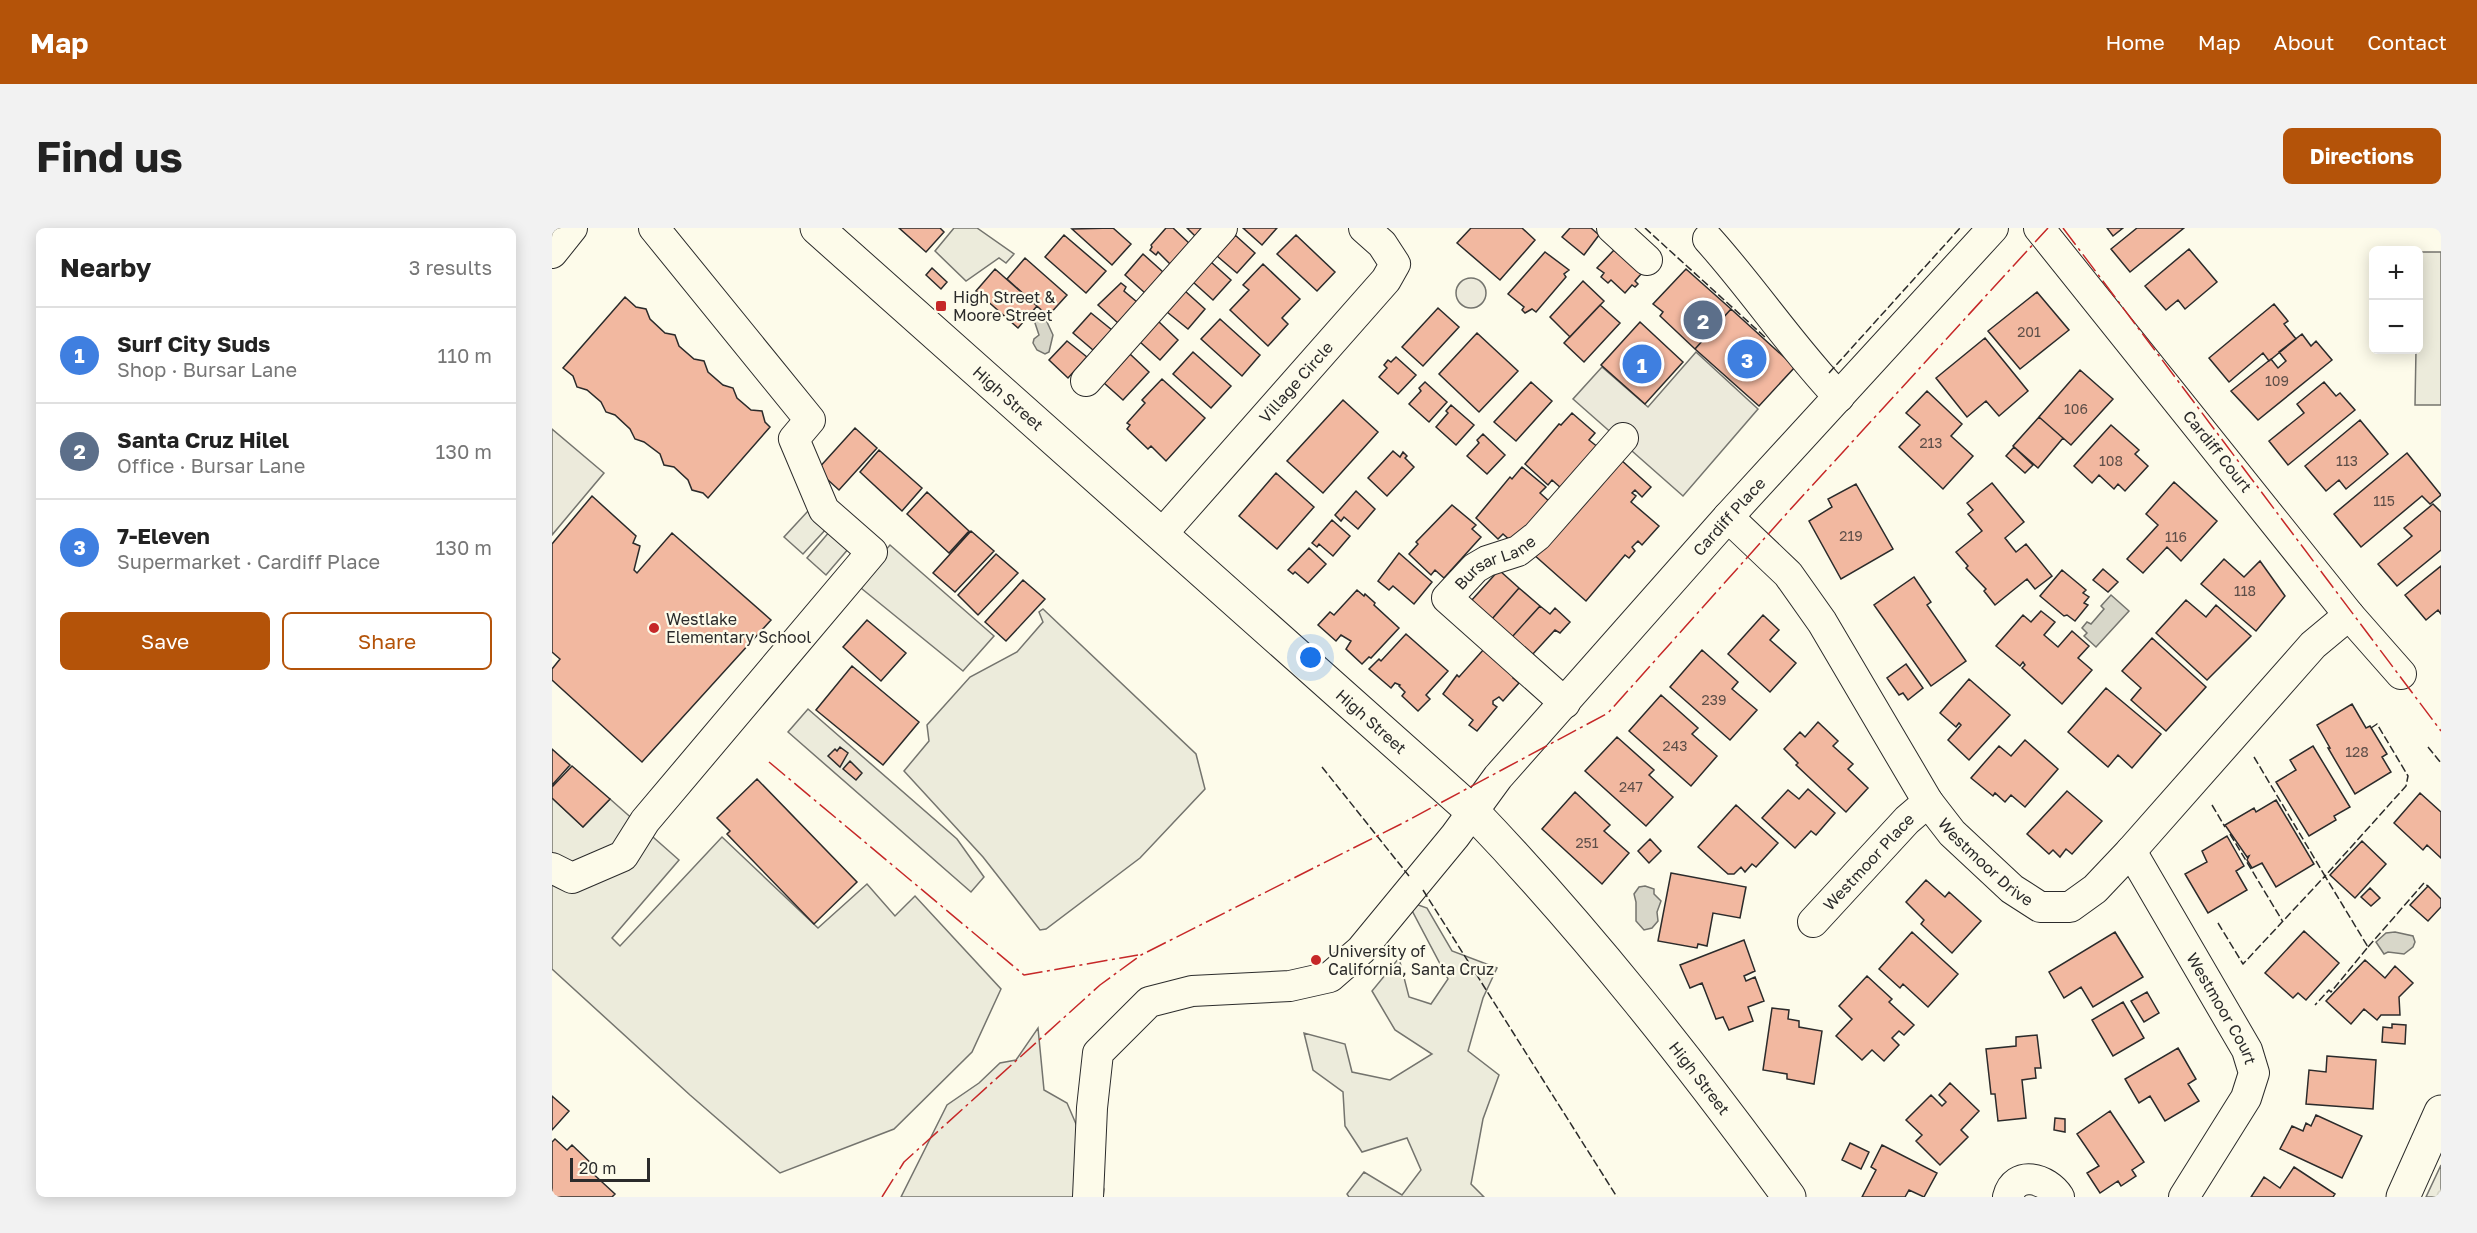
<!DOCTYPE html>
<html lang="en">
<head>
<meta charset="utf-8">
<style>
  body { margin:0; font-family:"Golos Text",sans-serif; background:#f2f2f2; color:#222 }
  .controls { position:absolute; right:18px; top:18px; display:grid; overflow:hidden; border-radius:9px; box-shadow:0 3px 15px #0003 }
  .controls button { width:54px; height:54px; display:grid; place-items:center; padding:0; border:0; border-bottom:2px solid #e0e0e0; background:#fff; color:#222; font:30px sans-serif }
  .scale { position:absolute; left:18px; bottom:15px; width:80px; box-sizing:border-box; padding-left:6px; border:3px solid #2b2b2b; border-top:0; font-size:16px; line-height:21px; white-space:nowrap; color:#2b2b2b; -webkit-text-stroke:4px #fdfbea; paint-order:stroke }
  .you { position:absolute; left:759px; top:430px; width:21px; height:21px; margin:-15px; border:4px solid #fff; border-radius:50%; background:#1a73e8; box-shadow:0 0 0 9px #1a73e833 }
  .badge { display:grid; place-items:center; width:39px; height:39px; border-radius:50%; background:#b45309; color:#fff; font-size:20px; font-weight:700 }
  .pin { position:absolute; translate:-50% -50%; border:3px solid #fff; box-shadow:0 2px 6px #0006 }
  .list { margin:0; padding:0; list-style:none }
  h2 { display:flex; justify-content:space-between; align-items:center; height:78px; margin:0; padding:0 24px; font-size:26px }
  h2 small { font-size:20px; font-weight:400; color:#767676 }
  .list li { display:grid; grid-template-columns:39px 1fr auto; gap:18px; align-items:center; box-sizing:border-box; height:96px; padding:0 24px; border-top:2px solid #e0e0e0 }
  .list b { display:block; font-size:22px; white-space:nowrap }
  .list p { margin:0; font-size:20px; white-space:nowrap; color:#767676 }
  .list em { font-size:20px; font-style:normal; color:#767676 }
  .actions { display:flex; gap:12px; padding:18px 24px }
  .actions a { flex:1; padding:14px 0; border:2px solid #b45309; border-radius:9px; text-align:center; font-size:21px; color:#b45309 }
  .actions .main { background:#b45309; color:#fff }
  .map { position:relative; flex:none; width:1889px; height:969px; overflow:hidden; border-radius:9px }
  header { display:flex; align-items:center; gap:36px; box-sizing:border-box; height:84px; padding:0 30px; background:#b45309; color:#fff }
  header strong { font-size:28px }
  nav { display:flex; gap:33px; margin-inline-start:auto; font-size:21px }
  .intro { display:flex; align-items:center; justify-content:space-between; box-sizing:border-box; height:144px; padding:0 36px }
  h1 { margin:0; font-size:42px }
  .button { padding:15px 27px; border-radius:9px; background:#b45309; color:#fff; font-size:21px; font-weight:700 }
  main { display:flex; gap:36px; padding:0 36px }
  aside { flex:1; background:#fff; border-radius:9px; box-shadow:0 3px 15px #0003 }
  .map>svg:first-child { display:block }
  .green { fill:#ecebdb; stroke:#74746e; stroke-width:1.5 }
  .parking { fill:#eceadb; stroke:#74746e; stroke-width:1.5 }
  .water { fill:#d8d7c9; stroke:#74746e; stroke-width:1.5 }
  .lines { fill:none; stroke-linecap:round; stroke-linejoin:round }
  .stream { stroke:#d8d7c9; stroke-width:8 }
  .building { fill:#f2b8a0; stroke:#2b2b2b; stroke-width:1.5 }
  .minor-casing { stroke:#2b2b2b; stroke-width:32 }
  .major-casing { stroke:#2b2b2b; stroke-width:35 }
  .minor { stroke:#fdfbea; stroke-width:30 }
  .major { stroke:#fdfbea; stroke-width:33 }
  .fence { stroke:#2b2b2b; stroke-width:1.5; stroke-dasharray:8 3; stroke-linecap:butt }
  .power { stroke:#c62828; stroke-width:1.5; stroke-dasharray:21 4.5 3 4.5; stroke-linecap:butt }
  .poi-dot { fill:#c62828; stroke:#fdfbea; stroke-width:2 }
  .labels { text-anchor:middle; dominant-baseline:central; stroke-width:4.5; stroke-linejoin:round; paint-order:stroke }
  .number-label { font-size:14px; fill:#5d4e48 }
  .poi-label { font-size:16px; fill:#2b2b2b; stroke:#fdfbea; text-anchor:start }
  .street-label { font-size:16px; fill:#2b2b2b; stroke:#fdfbea }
</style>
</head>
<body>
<header>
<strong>Map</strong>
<nav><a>Home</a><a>Map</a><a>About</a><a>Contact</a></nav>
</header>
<div class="intro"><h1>Find us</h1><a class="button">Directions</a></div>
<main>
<aside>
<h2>Nearby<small>3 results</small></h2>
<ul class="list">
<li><span class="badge" style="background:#3f7fe0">1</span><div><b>Surf City Suds</b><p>Shop · Bursar Lane</p></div><em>110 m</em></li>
<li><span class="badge" style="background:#5c6f8a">2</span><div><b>Santa Cruz Hilel</b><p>Office · Bursar Lane</p></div><em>130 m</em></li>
<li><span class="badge" style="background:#3f7fe0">3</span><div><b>7-Eleven</b><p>Supermarket · Cardiff Place</p></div><em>130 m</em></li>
</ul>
<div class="actions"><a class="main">Save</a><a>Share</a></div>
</aside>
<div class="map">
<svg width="1889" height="969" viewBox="0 0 1889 969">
  <rect width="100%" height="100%" fill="#fdfbea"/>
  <!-- green -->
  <path class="green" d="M402,0H425L462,26L454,35L447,30L414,53L383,23Z
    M1867,24H1889V177H1863L1864,122H1866Z
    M256,283L275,300L251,326L232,309Z
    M278,303L297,320L274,347L255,330Z
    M338,317L442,408L411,443L304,356Z
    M491,381L644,526L653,561L588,630L494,701L488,702L431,629L352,543L377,513L375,497L418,449L465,424L491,394L487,384Z
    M256,481L405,611L432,649L419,664L236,504Z
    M0,570L31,599L58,571L127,632L60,710L68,718L170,609L266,700L315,656L343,688L363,668L449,761L420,824L342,901L228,945L138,867L0,741Z
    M855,673L875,680L900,723L945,740L931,770L916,823L947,847L931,891L919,956L932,969H797L795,966L812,944L850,967L869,942L855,910L810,924L793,898L791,864L761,842L752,805L793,816L800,844L838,852L880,826L843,802L820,763L847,730L857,769L879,776L896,751Z
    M486,800L492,862L515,875L552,961L551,969H349L395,877L427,855L448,835L464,832Z
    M1889,937V969H1874Z"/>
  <!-- parking -->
  <path class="parking" d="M904 65a15 15 0 1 1 30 0a15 15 0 1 1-30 0Z
    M1144,124L1206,181L1131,268L1021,171L1050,139L1096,179Z
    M0,201L52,245L0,307Z"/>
  <!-- water -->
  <path class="water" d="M487,88L495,94L501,107L497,124L493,126L485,122L481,115L482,111L487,107L482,92Z
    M1559,367L1577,383L1544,419L1532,408L1535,405L1530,400L1535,394L1539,396L1552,381L1549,378Z
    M1093,658L1102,661V666L1109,673L1105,684L1106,693L1100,700L1092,702L1084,693V674L1082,666L1087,659Z
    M1843,704L1861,708L1863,714L1861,719L1852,726L1836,724L1832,726L1824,714L1834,705Z"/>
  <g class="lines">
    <!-- stream -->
    <path class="stream" d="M1888,969L1889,966"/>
  </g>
  <!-- building -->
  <path class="building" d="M347,0H388L392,4L374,24Z
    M561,0L579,16L560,37L520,1Z
    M614,0H621L638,16L619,37L606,24L604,27L598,22L600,19L599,17Z
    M635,0H650L643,8Z
    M691,0H725L710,17Z
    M919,0H970L983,12L948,52L905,15Z
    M1018,0H1039L1047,7L1032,27L1010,9Z
    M1555,0H1571L1561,8Z
    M1585,0H1632L1578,44L1559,21Z
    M512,7L554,43L534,65L493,29Z
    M683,7L703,25L685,45L665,28Z
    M744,7L783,44L765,63L725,26Z
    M1637,21L1665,54L1633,81L1626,72L1614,82L1593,58Z
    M1062,22L1089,46L1083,53L1086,56L1083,59L1080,57L1073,65L1059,52L1056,55L1049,49L1052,45L1045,40Z
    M993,24L1017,42L1012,46L1014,49L984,84L980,81L973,85L970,82L972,79L956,66Z
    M591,26L611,44L593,65L573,47Z
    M473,30L515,67L496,88L455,51Z
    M659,34L679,52L661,72L641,54Z
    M711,36L748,71L730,90L736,96L716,118L678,82L697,62L691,57Z
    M380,40L395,54L389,61L374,47Z
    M443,41L485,78L466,100L424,63Z
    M1134,41L1179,81L1143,121L1108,88L1111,84L1101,76Z
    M1031,53L1052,73L1018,109L998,89Z
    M569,55L574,59L572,63L585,74L566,95L546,77Z
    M633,63L653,81L636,101L615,84Z
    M1485,64L1517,102L1468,141L1436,103Z
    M73,69L84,79L94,81L98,91L113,105L123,107L127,118L142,131L152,133L156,144L171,157L181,160L185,170L199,182L210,183L213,194L218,199L156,270L151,265L140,262L136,252L122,239L112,237L108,226L92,214L83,211L78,201L63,187L54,184L49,174L35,162L25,159L21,148L11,140Z
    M1722,76L1736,93L1732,96L1744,111L1717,133L1711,125L1677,154L1657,130Z
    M1048,77L1068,95L1032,134L1012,115Z
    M886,80L907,99L871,138L850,119Z
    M1179,81L1243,139L1207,178L1143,121Z
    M539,85L560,102L541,122L521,105Z
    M668,91L708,127L690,148L649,111Z
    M606,93L626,112L608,132L588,114Z
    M1088,94L1131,134L1093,176L1049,137Z
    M925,105L966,143L927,184L887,146Z
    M1750,106L1759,118L1764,113L1780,132L1706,192L1679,163L1719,131L1726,140L1734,133L1727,124Z
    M1433,110L1476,163L1447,188L1434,173L1415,189L1384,150Z
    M515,113L535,129L516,150L497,132Z
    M641,124L679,158L659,180L621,146Z
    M578,126L597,144L571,172L552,155Z
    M844,129L864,147L846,166L827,149L835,140L832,137L836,132L839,134Z
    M1528,142L1561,171L1519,217L1487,189Z
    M610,151L653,190L614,233L599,218L596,221L575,201L578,197L575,195L593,175L590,172Z
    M873,154L895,174L877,194L857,176L869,163L867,160Z
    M979,154L1000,173L964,213L942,194Z
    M1772,154L1784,168L1788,165L1803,182L1736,237L1717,213L1752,185L1745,176Z
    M1375,163L1410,196L1399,208L1421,228L1391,261L1347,219L1368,197L1354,185Z
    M791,172L826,204L771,265L735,233Z
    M899,177L922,197L904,217L884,199L896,185L894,183Z
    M1020,185L1043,205L1037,212L1047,220L1009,260L1000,252L996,257L973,236L1007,196L1009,197Z
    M1487,189L1511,210L1486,240L1461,218Z
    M1808,192L1836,226L1794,261L1787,252L1774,263L1753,238Z
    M1559,197L1587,222L1583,226L1596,238L1573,263L1566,256L1562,261L1547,247L1540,255L1522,238Z
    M303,200L325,220L287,262L265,242Z
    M931,206L953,227L935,246L915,228L927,215L925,212Z
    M1462,219L1481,237L1473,245L1454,228Z
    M327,222L370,260L350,283L308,244Z
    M841,223L848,229L851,224L855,228L853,230L862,239L835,268L816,250Z
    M1855,225L1889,267L1878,276L1870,268L1809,319L1782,286Z
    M1068,231L1099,259L1090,269L1083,262L1080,265L1084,268L1079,274L1107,298L1090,317L1086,313L1080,319L1083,323L1077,330L1073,327L1034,373L981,326Z
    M970,239L994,259L988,265L998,274L960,314L951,306L946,311L924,290L958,249L960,251Z
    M724,245L762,279L725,321L687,288Z
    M1622,254L1665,293L1629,333L1615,319L1591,345L1575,331L1606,297L1594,286Z
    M1440,255L1472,294L1453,310L1464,324L1474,316L1500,348L1483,361L1475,351L1443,377L1432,363L1434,361L1414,340L1416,338L1404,324L1430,303L1416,286L1421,282L1415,275Z
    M1304,256L1341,321L1289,351L1257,293L1280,279L1276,271Z
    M804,263L823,281L806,301L792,289L789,293L783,287Z
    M375,264L417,303L397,325L355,286Z
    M40,268L84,308L81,315L88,318L82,342L85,345L120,305L219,392L90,534L0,452V441L8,431L0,424V316Z
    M1881,276L1889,284V322L1845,358L1826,336L1860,308L1852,300Z
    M900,277L924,297L920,301L929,309L892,350L883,342L879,347L857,326L866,316L864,314Z
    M780,292L798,308L781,328L767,316L765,319L760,315Z
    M419,303L442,323L403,364L381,345Z
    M757,320L774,336L756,355L743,344L741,346L736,342Z
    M847,325L880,354L862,376L841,358L837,362L826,353Z
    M444,326L466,345L426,387L406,367Z
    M1672,331L1692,349L1708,333L1733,368L1704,403L1649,356Z
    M1889,338V386L1886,382L1874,392L1853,367Z
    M1551,341L1566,354L1556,364L1541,352Z
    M947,342L967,360L940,391L919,373Z
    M1510,342L1534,362L1531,365L1537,369L1532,375L1536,377L1523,393L1515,387L1512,388L1488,368Z
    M1362,349L1379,374L1375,377L1414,433L1379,458L1322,377Z
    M471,352L493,371L454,413L433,394Z
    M967,360L988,378L960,409L940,391Z
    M805,362L812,368L813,366L823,375L822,377L847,400L819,430L817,429L810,436L794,421L799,413L789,407L784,413L766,397L778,384L782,387Z
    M1634,372L1654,389L1664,377L1699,408L1655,452L1604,405Z
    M988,378L998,386L1003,380L1018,394L1008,405L1003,402L980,427L960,409Z
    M1489,383L1503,394L1492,407L1506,419L1520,403L1537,418L1526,430L1540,442L1510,476L1470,440L1473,437L1471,434L1468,438L1444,418L1471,387L1479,394Z
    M1211,387L1227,402L1218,412L1244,435L1218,464L1176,426Z
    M315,392L354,425L329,453L291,419Z
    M854,406L896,443L874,467L878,471L866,483L850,468L853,464L847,458L848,457L843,455L839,460L817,441L827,431L829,433Z
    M1600,410L1654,459L1614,503L1579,472L1589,460L1570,443Z
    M932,421L963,448L961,450L967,455L951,473L947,469L941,473V476L945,479L925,503L917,497L921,492L891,466L905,447L907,449Z
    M1150,422L1186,454L1180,461L1205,482L1178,512L1118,459Z
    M1354,436L1371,460L1356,472L1351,465L1347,467L1335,450Z
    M300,438L367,494L331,537L264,482Z
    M1417,451L1458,487L1417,532L1396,512L1409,497L1407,495L1404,499L1388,485Z
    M1554,460L1609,506L1580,540L1566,527L1556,539L1516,504Z
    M1109,467L1146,500L1140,506L1165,528L1139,558L1077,503Z
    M1800,476L1814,500L1818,498L1835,526L1830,529L1839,544L1803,566L1776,520H1778L1765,497Z
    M1266,494L1286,513L1281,518L1301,536L1296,541L1316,560L1294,584L1244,537L1246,535L1232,521L1248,504L1253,509Z
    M1065,509L1102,542L1097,547L1121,569L1094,598L1033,543Z
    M1473,512L1506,541L1473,579L1459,567L1453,574L1443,565L1441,568L1419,550L1447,518L1459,528Z
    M1761,518L1798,579L1782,588L1784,592L1757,608L1724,554L1744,542L1738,532Z
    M288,519L296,525L288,539L276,528L283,521L285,523Z
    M0,521L18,537L0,557Z
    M298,533L310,545L304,552L291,541Z
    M20,538L58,571L31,599L0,570V559Z
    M205,551L305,654L262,696L175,606L178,603L165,590Z
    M1256,561L1283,585L1264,607L1259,603L1243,620L1210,590L1236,562L1247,571Z
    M1515,563L1550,593L1520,626L1514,621L1508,629L1501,622L1497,626L1475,606Z
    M1023,564L1058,597L1052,603L1077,625L1050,656L990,601Z
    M1868,565L1889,584V630L1875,617L1871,622L1842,595Z
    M1724,572L1762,636L1724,659L1710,635L1700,640L1695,632L1697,628L1695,629L1673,597L1702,580L1704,584Z
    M1184,577L1226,615L1204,639L1200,636L1193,644L1189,639L1182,646H1176L1146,619Z
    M1675,608L1692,638L1684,643L1695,662L1656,685L1633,646L1655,634L1650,623Z
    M1098,611L1109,623L1097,635L1086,623Z
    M1810,613L1834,636L1803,670L1778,647Z
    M1119,645L1194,659L1188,690L1161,685L1155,718L1146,716L1145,720L1106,713Z
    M1374,652L1393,669L1397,664L1429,693L1400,725L1369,696L1372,692L1354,674Z
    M1876,658L1889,671V679L1876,693L1858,677Z
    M1818,660L1828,670L1819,678L1809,669Z
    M1752,703L1787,735L1754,772L1746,765L1741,770L1713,745Z
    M1360,704L1406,746L1376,779L1351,756L1348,760L1327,741Z
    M1563,704L1591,749L1541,779L1529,759L1512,770L1497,744Z
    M1192,712L1203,743L1192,748L1194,753L1203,749L1212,773L1196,779L1201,793L1177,802L1171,789L1164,791L1150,755L1138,760L1128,737Z
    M1813,732L1833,750L1843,738L1861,755L1847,769L1848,787H1829L1825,792L1812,781L1799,796L1774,773Z
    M1315,748L1340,771L1337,774L1362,797L1352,807L1347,803L1340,810L1347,817L1332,833L1320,822L1310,832L1284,808L1300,791L1287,778Z
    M1595,764L1607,785L1592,794L1579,773Z
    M1571,774L1592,810L1561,828L1540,792Z
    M1220,780L1237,782L1236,791L1247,793V799L1270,803L1262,856L1235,851V846L1211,842Z
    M1840,796L1854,797L1853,816L1830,814L1831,799L1840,800Z
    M1485,807L1489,840H1483L1484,850L1470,852L1474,890L1446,893L1443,866H1439L1434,821L1464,818V809Z
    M1626,820L1644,851L1636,856L1647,873L1613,893L1598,868L1587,875L1573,851Z
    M1775,828L1824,832L1821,881L1754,876L1757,842L1774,844Z
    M1398,855L1427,883L1409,902L1416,909L1388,937L1364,913L1370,907L1354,892L1379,867L1390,878L1394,874L1387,867Z
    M0,868L17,883L0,902Z
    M1558,883L1592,934L1580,942L1584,948L1569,958L1566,953L1548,965L1535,945L1547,938L1525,906Z
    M1764,887L1810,908L1790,950L1728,921L1740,898L1751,903L1754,895L1759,898Z
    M1503,890L1513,891V904L1502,902Z
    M3,911L15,922L20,917L41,937L37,942L63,966L60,969H0V914Z
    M1298,915L1317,924L1309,941L1290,932Z
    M1330,917L1385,945L1372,969L1357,962L1353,969H1310L1324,942L1319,939Z
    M1742,939L1783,966L1781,969H1699L1712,949L1728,960Z"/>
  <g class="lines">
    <!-- minor casing -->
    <g class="minor-casing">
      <g id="minor">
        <path d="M1060,0L1095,32"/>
        <path id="s1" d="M1487,0L1797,387L1849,446"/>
        <path d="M1156,11C1202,62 1240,120 1287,169"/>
        <path d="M0,25L20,0"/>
        <path d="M534,153L670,0"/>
        <path id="s2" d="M1176,289L1236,346L1270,394L1376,574L1400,605L1460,661L1488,679H1518L1543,661L1579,623L1761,417L1797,387"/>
        <path id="s3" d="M609,307L834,52L843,36L830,16L812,0"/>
        <path id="s4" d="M1013,475L895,370L923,340L935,333L966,323L985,308L1071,210"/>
        <path id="s5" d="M1579,623L1695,822L1702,845L1694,870L1632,969"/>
        <path d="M0,640L20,650L71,628L93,593L320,324L272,282L242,211L258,192L102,0"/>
        <path id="s6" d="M1261,694L1355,592L1376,574"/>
        <path id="s7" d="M536,969L540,880L546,825L597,774L640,763L738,758L778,749L809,722L903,608L946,549L1176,289L1441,0"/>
        <path d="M1456,969C1463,941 1495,950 1507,969"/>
      </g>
    </g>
    <!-- major casing -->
    <g class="major-casing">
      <g id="major">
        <path id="s8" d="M265,0L921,584C1036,704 1139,835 1237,969"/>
        <path d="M1851,969L1889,884"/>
      </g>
    </g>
    <!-- minor -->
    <use href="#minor" class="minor"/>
    <!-- major -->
    <use href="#major" class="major"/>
    <!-- fence -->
    <path class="fence" d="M1093,0L1214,110
      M1277,145L1408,0
      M1876,519L1889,535
      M1702,529L1773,648L1854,558L1856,548L1825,496L1819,500
      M770,539L857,648
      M1660,577L1673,599
      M1678,606L1731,694
      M871,662L1065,969
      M1666,695L1691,736L1773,648L1816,719L1779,764L1777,762L1763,777
      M1816,719L1872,655L1876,658"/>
    <!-- power -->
    <path class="power" d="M1511,0L1889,503
      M217,534L472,747L586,727
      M330,969L352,934L548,757L589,727L851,595L1056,485L1236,284L1496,0"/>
  </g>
  <!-- markers -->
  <g class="poi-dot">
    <rect x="383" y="72" width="12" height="12" rx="3"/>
    <circle cx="102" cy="400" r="6"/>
    <circle cx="764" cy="732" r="6"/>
  </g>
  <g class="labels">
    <!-- number labels -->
    <g class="number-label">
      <text x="1477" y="103">201</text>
      <text x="1725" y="152">109</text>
      <text x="1524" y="180">106</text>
      <text x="1379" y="214">213</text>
      <text x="1559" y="232">108</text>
      <text x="1795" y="232">113</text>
      <text x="1832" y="272">115</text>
      <text x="1299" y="307">219</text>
      <text x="1624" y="308">116</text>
      <text x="1693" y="362">118</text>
      <text x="1162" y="471">239</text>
      <text x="1123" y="517">243</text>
      <text x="1805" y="523">128</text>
      <text x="1079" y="558">247</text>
      <text x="1035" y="614">251</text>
    </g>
    <!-- poi labels -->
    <g class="poi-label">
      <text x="401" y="69">High Street &amp;<tspan x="401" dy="18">Moore Street</tspan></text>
      <text x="114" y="391">Westlake<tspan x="114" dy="18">Elementary School</tspan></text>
      <text x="776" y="723">University of<tspan x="776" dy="18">California, Santa Cruz</tspan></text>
    </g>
    <!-- street labels -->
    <g class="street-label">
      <text stroke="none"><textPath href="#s3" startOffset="204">Village Circle</textPath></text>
      <text stroke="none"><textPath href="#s8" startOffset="256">High Street</textPath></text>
      <text stroke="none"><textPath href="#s1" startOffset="286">Cardiff Court</textPath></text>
      <text stroke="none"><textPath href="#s7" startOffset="1010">Cardiff Place</textPath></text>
      <text stroke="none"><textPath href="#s4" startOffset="219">Bursar Lane</textPath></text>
      <text stroke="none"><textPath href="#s8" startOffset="742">High Street</textPath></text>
      <text stroke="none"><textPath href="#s2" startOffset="434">Westmoor Drive</textPath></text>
      <text stroke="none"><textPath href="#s6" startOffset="82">Westmoor Place</textPath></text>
      <text stroke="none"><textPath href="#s5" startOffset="182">Westmoor Court</textPath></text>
      <text stroke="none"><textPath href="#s8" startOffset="1228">High Street</textPath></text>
    </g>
  </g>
</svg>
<div class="controls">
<button>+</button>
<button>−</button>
</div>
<div class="scale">20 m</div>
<div class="you"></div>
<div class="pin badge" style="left:1090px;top:136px;background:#3f7fe0">1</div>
<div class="pin badge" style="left:1151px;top:92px;background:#5c6f8a">2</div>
<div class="pin badge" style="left:1195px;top:131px;background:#3f7fe0">3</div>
</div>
</main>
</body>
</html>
